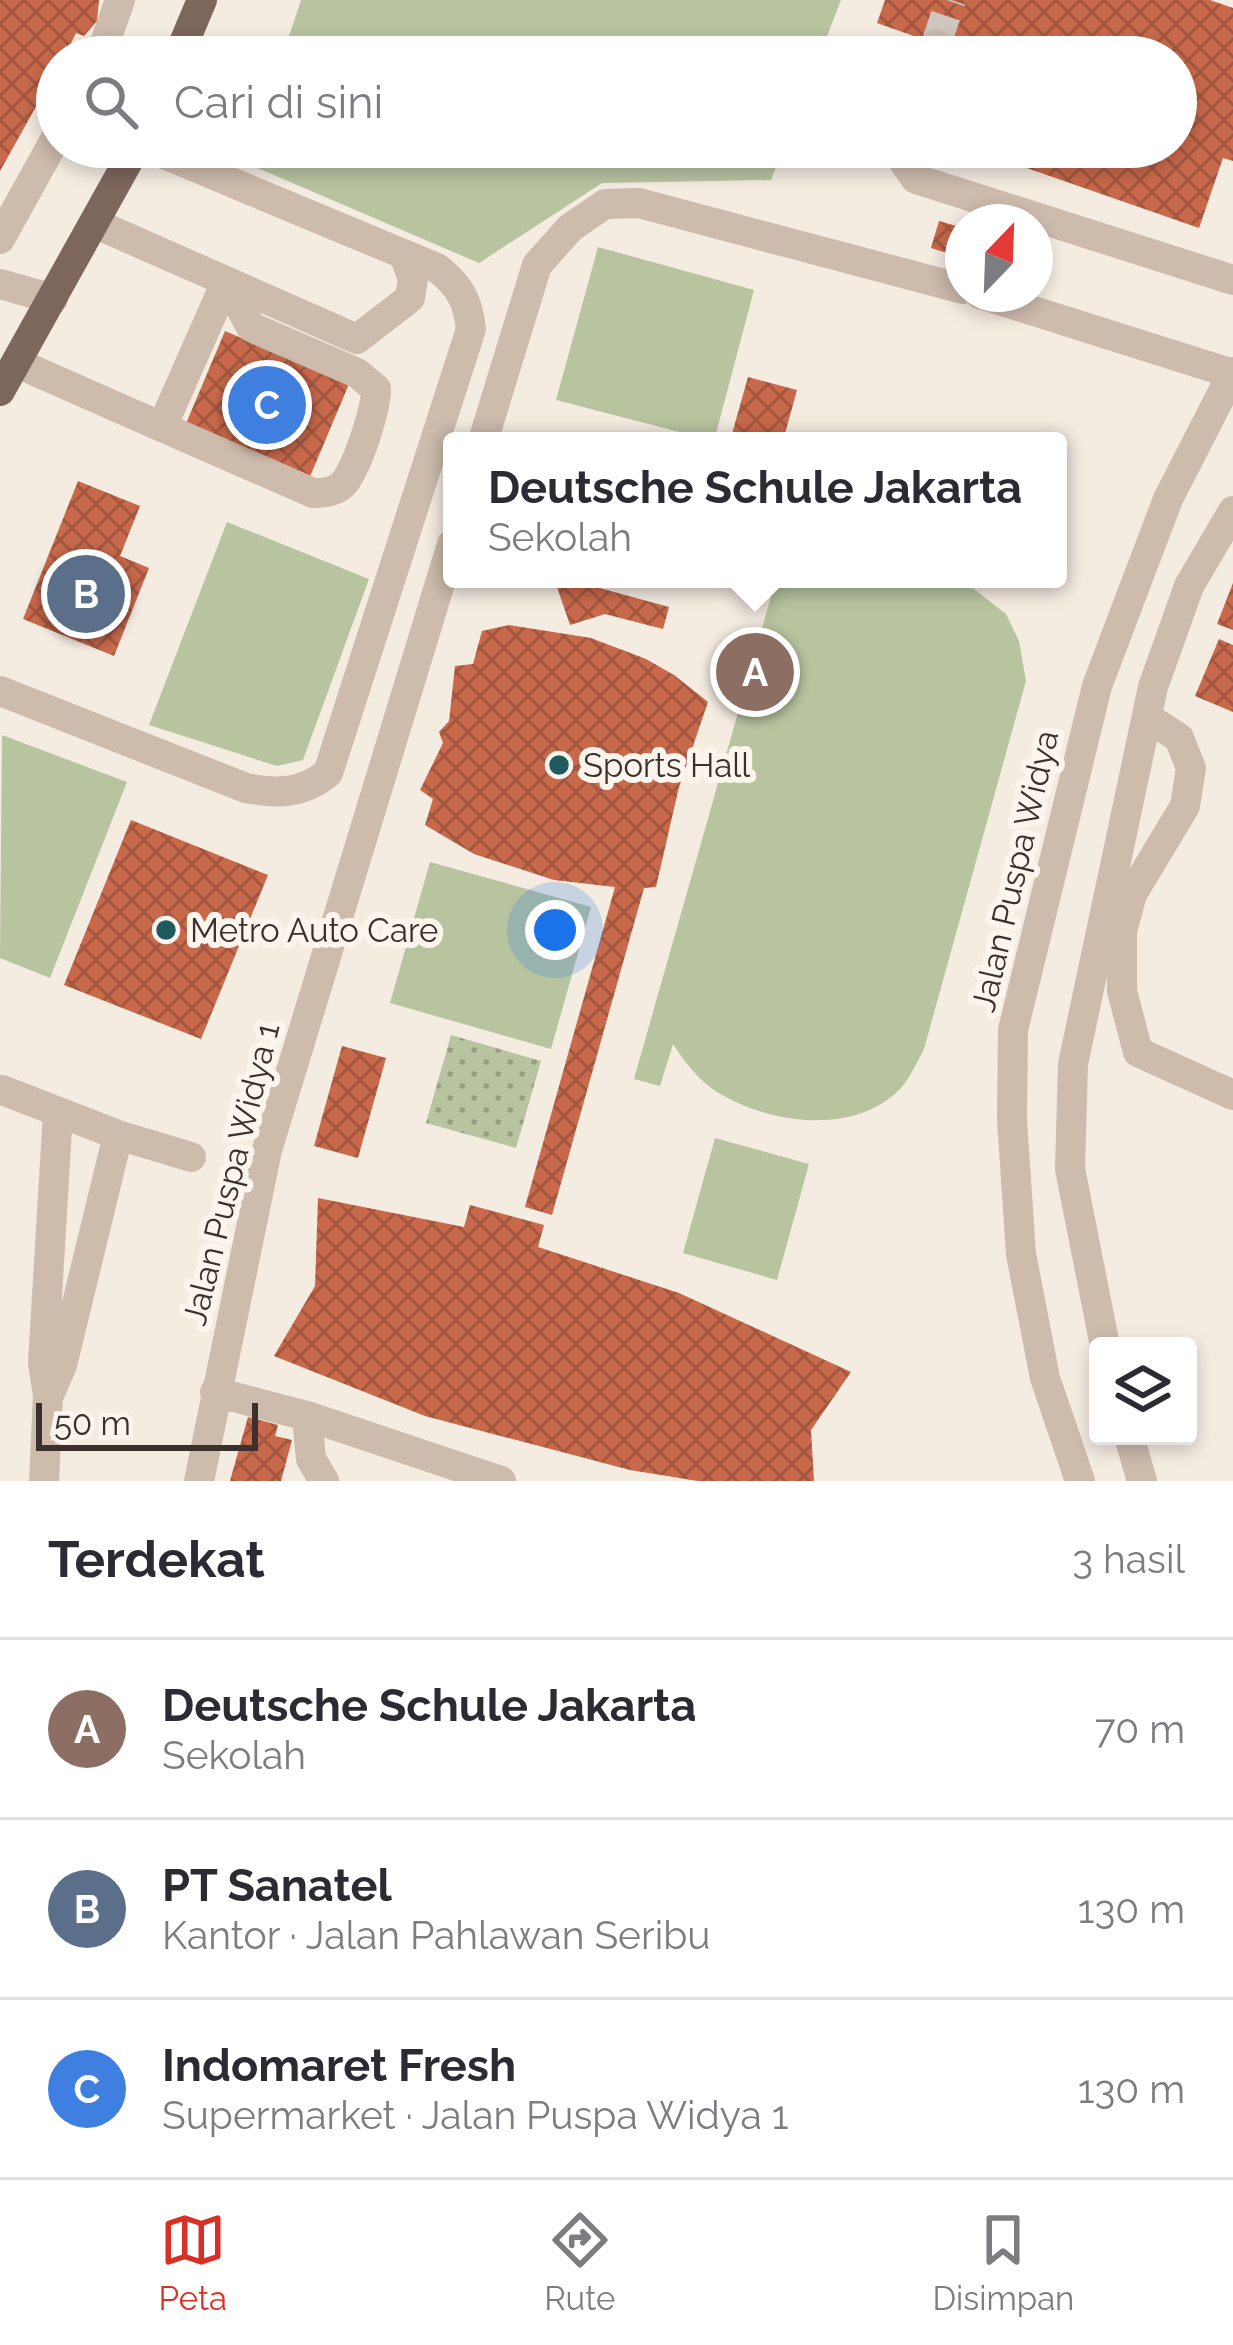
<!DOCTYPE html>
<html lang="id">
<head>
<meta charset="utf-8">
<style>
  body { margin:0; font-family:Raleway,sans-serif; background:#f7f7f7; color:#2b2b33 }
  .controls { position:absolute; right:36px; bottom:36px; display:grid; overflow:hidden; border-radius:12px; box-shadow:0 6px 18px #0003 }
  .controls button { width:108px; height:108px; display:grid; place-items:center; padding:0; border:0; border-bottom:3px solid #e1e1e2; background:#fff; color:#2b2b33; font:60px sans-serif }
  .compass { position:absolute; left:945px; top:204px; width:108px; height:108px; border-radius:50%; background:#fff; box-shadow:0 6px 18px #0003; rotate:23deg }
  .scale { position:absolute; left:36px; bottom:30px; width:222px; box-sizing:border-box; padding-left:12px; border:6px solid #3b302b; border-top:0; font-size:33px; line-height:42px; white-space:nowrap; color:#3b302b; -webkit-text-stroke:9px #fbf5ee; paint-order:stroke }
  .you { position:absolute; left:555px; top:930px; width:42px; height:42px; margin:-30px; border:9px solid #fff; border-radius:50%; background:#1a73e8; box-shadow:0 0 0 18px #1a73e833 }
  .badge { display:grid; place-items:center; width:78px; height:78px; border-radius:50%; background:#d93025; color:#fff; font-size:39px; font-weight:700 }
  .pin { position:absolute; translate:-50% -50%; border:6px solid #fff; box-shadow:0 3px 12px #0006 }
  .popup { position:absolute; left:443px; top:432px; width:624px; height:156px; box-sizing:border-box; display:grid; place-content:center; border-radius:12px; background:#fff; filter:drop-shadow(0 3px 9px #0005); font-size:39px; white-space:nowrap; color:#7c7c81 }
  .popup b { font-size:45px; color:#2b2b33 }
  .popup::after { content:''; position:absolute; left:50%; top:100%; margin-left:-24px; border:24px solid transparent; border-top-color:#fff }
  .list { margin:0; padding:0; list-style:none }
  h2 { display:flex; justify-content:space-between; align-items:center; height:156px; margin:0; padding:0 48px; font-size:51px }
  h2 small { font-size:39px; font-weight:400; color:#7c7c81 }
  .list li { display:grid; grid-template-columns:78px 1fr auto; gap:36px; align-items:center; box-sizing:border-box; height:180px; padding:0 48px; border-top:3px solid #e1e1e2 }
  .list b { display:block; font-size:45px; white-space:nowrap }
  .list p { margin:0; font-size:39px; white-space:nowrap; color:#7c7c81 }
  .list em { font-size:39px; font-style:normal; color:#7c7c81 }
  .icon { flex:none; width:66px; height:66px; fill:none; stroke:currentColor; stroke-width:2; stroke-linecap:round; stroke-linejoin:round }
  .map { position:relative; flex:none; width:1233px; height:1481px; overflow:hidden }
  .search { position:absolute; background:#fff; box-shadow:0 6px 18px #0003; left:36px; right:36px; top:36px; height:132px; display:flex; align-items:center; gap:30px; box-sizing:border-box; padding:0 42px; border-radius:66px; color:#7c7c81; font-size:45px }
  .sheet { height:696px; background:#fff }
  nav { display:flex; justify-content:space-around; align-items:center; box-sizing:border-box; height:168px; border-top:3px solid #e1e1e2; background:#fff; font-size:33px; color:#7c7c81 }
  nav a { display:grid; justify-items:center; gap:6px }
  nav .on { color:#d93025 }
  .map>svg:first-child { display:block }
  .green { fill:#b8c4a0 }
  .park { fill:url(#park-dots) }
  .building { fill:url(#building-cross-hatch) }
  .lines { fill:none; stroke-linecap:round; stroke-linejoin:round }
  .minor-tunnel { stroke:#cfc6bd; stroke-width:30; stroke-dasharray:30 15; stroke-linecap:butt }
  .minor { stroke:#cdbbac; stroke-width:30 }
  .major { stroke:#7d675c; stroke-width:30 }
  .poi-dot { fill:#1f5a5e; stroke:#fbf5ee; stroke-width:4.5 }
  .labels { text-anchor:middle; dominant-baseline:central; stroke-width:12; stroke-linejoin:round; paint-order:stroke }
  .poi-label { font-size:33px; fill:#3b302b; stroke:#fbf5ee; text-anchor:start }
  .street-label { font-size:33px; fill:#3b302b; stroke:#fbf5ee }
</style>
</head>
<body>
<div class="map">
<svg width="1233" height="1481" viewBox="0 0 1233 1481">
  <defs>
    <pattern id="park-dots" width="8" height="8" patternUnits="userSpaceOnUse" patternTransform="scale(3)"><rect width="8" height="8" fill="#b8c4a0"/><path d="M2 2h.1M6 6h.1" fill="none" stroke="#97a083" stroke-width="1.8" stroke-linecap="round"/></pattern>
    <pattern id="building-cross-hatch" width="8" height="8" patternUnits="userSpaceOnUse" patternTransform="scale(3)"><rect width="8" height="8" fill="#c8694b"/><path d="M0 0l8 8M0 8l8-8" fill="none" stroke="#a4573f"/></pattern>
  </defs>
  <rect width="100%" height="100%" fill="#f4ebe1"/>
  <!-- green -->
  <path class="green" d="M301,0H841L819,57H282Z
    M252,147H784L771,180L602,183L479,263L246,163Z
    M598,247L754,290L714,441L556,400Z
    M227,522L369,579L303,760L277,766L149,725Z
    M776,579H961L1006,614L1019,641L1026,681L924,1049C917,1062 910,1078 900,1089C854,1136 769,1124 717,1092C698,1080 685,1062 673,1044L660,1086L634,1079Z
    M2,735L127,782L50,978L0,958Z
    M430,862L591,907L551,1049L390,1003Z
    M715,1138L809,1164L777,1280L683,1253Z"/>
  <!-- park -->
  <path class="park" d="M451,1035L541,1061L516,1148L426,1123Z"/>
  <!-- building -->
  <path class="building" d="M0,0H99L97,21L84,36L76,33L64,57H57V69L0,171Z
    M885,0H1210L1233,8V161L1223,158L1199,228L969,148L1176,147V57H973L877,23Z
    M939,221L963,228V258L931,248Z
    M225,331L349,384L309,479L185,426Z
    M748,377L797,390L783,441H730Z
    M78,481L140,506L120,556L149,568L114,656L23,619Z
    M582,579H594L596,587L669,607L663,629L605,614L570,625L557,587Z
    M1233,583V630L1217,624Z
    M509,625L591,638L646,659L674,675L708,702L679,787L656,887L644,888L552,1215L525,1207L615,887L554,880L474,854L425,825L433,799L420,790L443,743L439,732L449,721L455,666L473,664L482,631Z
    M1219,639L1233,645V712L1195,696Z
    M131,820L268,875L201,1039L64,985Z
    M342,1046L386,1058L358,1158L314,1146Z
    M318,1198L464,1227L470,1205L544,1225L538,1247L679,1293L851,1372L811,1430L814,1481H698L630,1470L425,1416L274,1356L315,1286Z
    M248,1417L278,1425L275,1436L292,1440L281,1481H230Z"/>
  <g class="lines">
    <!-- minor-tunnel -->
    <path class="minor-tunnel" d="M936,44L951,0"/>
    <!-- minor -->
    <path class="minor" d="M100,57L120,0
      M933,57L936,44
      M908,147L904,162L916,179L1233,280
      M94,223L357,339L410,298L413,279L404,255
      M0,239L57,136
      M0,284L53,299
      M980,294L1233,374
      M17,363L162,427L226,282
      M162,427L313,493C323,493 335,492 342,485C357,470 376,409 376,389L357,373L251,327L226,282
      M483,441L537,265L570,228L605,204L639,203L963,289
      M0,691L246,788C278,794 302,794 328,773L471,329C468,301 460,286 437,268L147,147
      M1147,717L1179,738L1191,768L1185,806L1132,894L1122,931V991L1138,1052L1233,1095
      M2,1090L118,1135L191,1157
      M1105,1346L1070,1169L1073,1064L1153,687L1189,586L1233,511
      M215,1392L307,1416L501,1481
      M49,1395L62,1365L118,1135
      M307,1416L311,1459L324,1481
      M1129,1436L1142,1481
      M44,1481L48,1396L43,1363L58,1112
      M199,1481L267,1150L452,544
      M1080,1481L1045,1378L1021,1254L1012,1120L1013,1030L1097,686L1168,499L1233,372"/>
    <!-- major -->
    <path class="major" d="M178,57L202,0
      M0,391L136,147"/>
  </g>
  <!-- markers -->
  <g class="poi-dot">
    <circle cx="559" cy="765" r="12"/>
    <circle cx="166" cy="930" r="12"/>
  </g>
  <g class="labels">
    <!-- poi labels -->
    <g class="poi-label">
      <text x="583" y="765">Sports Hall</text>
      <text x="190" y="930">Metro Auto Care</text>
    </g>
    <!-- street labels -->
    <g class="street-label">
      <text transform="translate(1015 871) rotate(-77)">Jalan Puspa Widya</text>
      <text transform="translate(231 1174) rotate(-76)">Jalan Puspa Widya 1</text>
    </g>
  </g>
</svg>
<div class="controls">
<button><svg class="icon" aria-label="layers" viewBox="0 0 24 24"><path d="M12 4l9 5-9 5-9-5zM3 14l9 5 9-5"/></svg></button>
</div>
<svg class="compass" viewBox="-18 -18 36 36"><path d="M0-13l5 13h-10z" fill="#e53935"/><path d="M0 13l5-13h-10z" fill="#7c7c81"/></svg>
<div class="scale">50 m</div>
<div class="you"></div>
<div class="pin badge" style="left:755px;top:672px;background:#8d6e63">A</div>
<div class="popup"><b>Deutsche Schule Jakarta</b>Sekolah</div>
<div class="pin badge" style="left:86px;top:594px;background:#5c6f8a">B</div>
<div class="pin badge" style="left:267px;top:405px;background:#3f7fe0">C</div>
<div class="search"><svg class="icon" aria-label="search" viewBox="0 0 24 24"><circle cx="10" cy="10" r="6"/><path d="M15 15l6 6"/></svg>Cari di sini</div>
</div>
<section class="sheet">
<h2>Terdekat<small>3 hasil</small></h2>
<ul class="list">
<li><span class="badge" style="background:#8d6e63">A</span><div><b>Deutsche Schule Jakarta</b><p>Sekolah</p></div><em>70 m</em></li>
<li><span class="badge" style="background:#5c6f8a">B</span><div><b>PT Sanatel</b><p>Kantor · Jalan Pahlawan Seribu</p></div><em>130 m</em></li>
<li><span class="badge" style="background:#3f7fe0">C</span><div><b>Indomaret Fresh</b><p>Supermarket · Jalan Puspa Widya 1</p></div><em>130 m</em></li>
</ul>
</section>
<nav>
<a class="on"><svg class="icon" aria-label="map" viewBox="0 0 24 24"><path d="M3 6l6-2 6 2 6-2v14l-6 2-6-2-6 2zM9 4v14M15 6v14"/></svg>Peta</a>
<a><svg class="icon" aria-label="directions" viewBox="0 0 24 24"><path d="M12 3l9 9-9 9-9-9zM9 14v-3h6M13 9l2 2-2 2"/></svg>Rute</a>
<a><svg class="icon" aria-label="saved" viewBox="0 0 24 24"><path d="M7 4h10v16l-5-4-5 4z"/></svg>Disimpan</a>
</nav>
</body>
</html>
